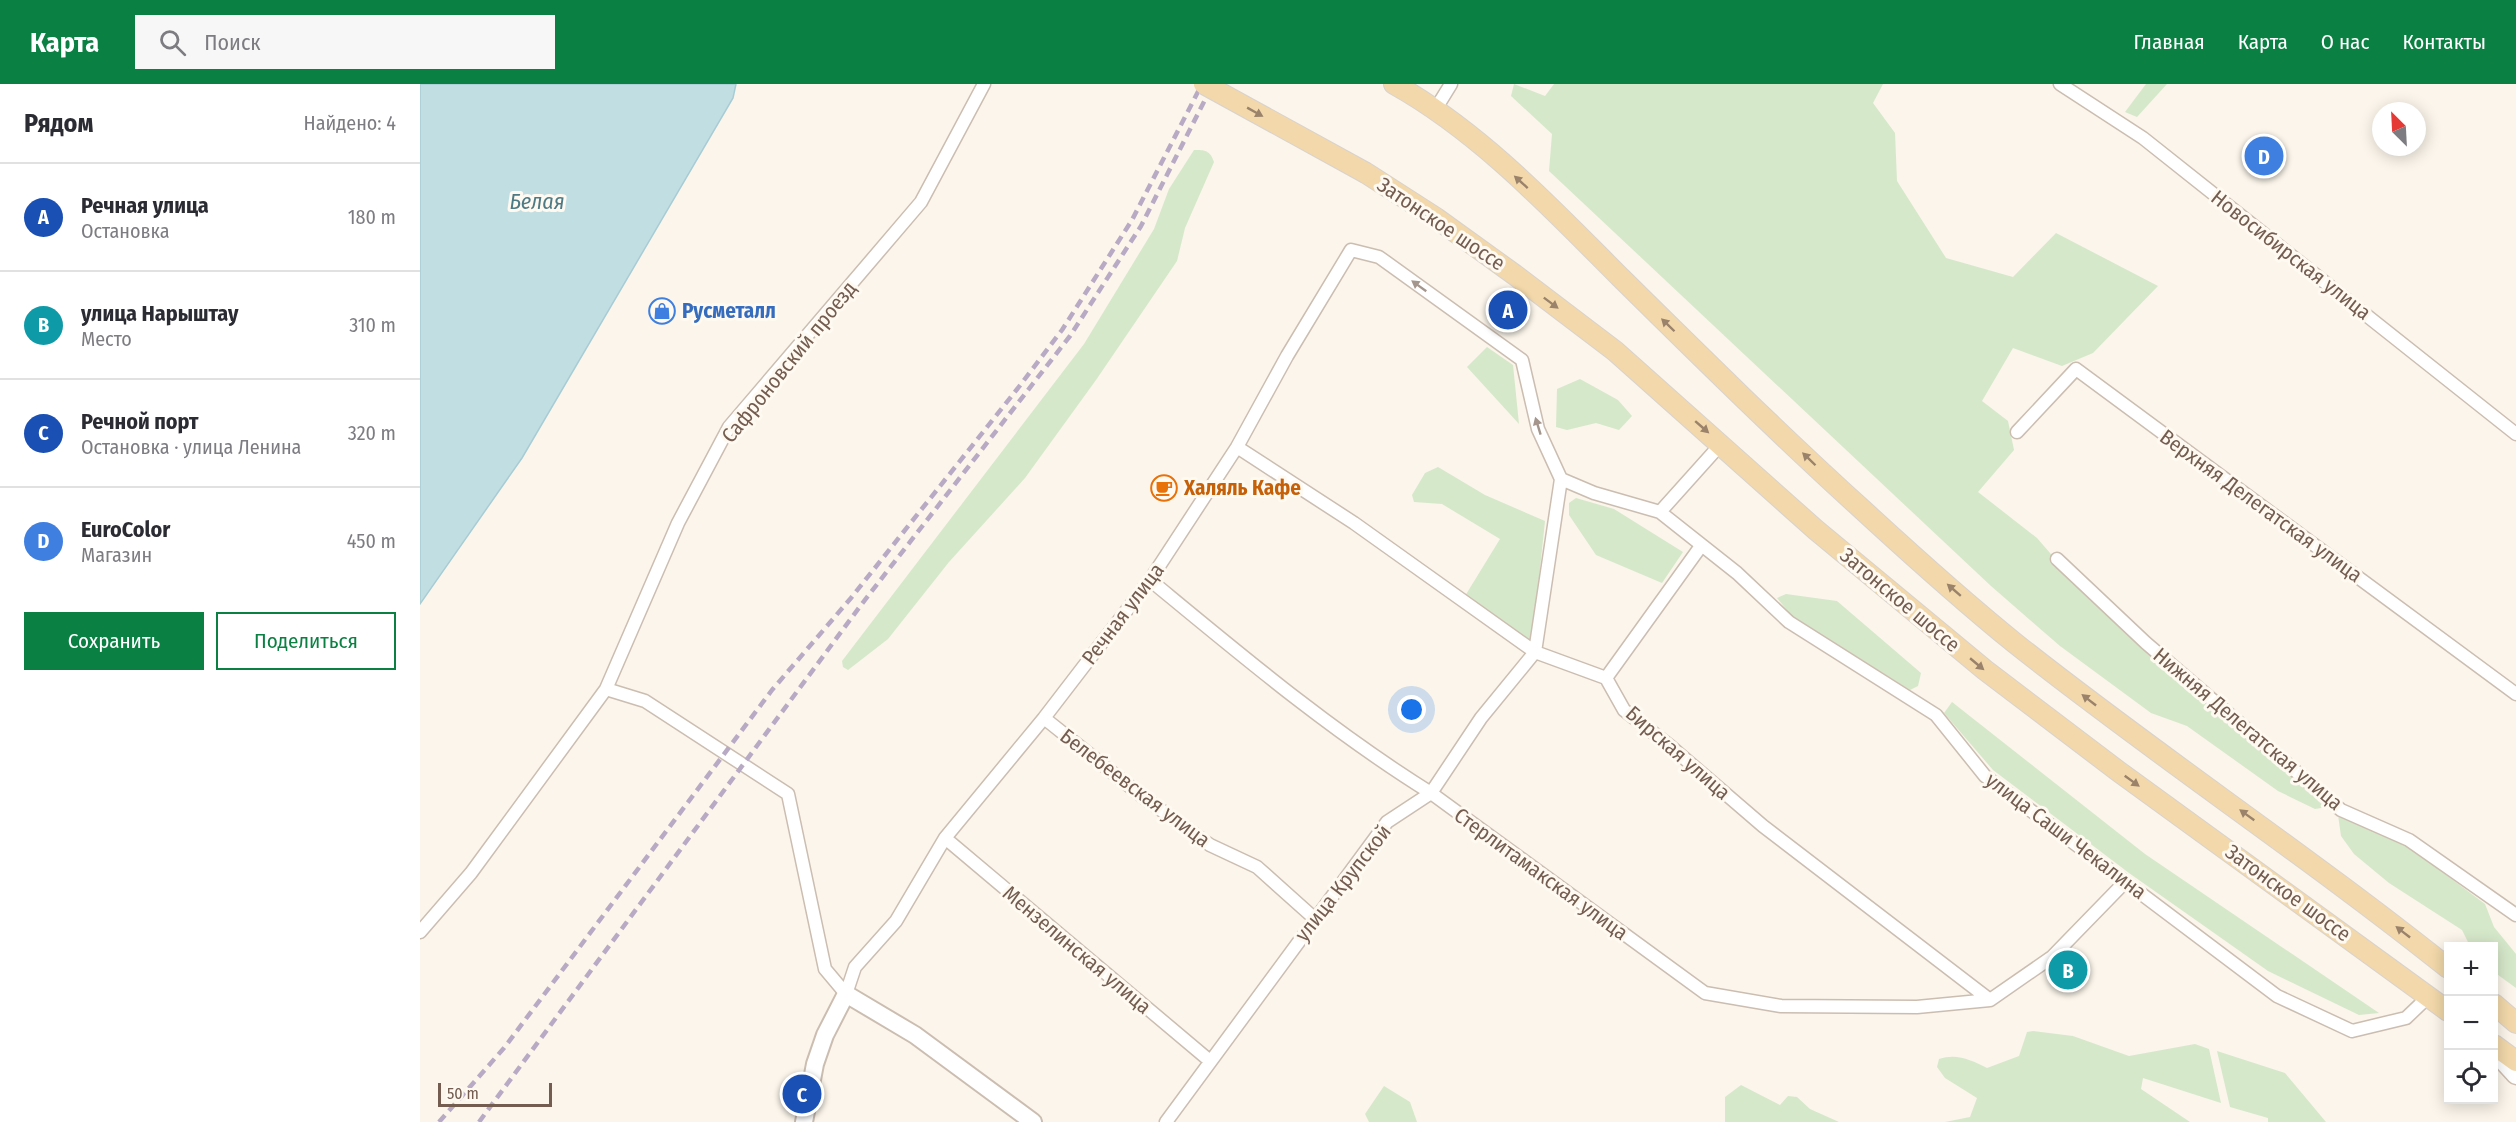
<!DOCTYPE html>
<html lang="ru">
<head>
<meta charset="utf-8">
<style>
  body { margin:0; font-family:"Fira Sans Condensed",sans-serif; background:#f7f7f7; color:#2b2b33 }
  .controls { position:absolute; right:18px; bottom:18px; display:grid; overflow:hidden; border-radius:0px; box-shadow:0 3px 15px #0003 }
  .controls button { width:54px; height:54px; display:grid; place-items:center; padding:0; border:0; border-bottom:2px solid #e1e1e2; background:#fff; color:#2b2b33; font:30px sans-serif }
  .compass { position:absolute; left:1952px; top:18px; width:54px; height:54px; border-radius:50%; background:#fff; box-shadow:0 3px 15px #0003; rotate:336deg }
  .scale { position:absolute; left:18px; bottom:15px; width:114px; box-sizing:border-box; padding-left:6px; border:3px solid #745d50; border-top:0; font-size:16px; line-height:21px; white-space:nowrap; color:#745d50; -webkit-text-stroke:4px #fef9f1; paint-order:stroke }
  .you { position:absolute; left:992px; top:626px; width:21px; height:21px; margin:-15px; border:4px solid #fff; border-radius:50%; background:#1a73e8; box-shadow:0 0 0 9px #1a73e833 }
  .badge { display:grid; place-items:center; width:39px; height:39px; border-radius:50%; background:#0b8043; color:#fff; font-size:20px; font-weight:700 }
  .pin { position:absolute; translate:-50% -50%; border:3px solid #fff; box-shadow:0 2px 6px #0006 }
  .list { margin:0; padding:0; list-style:none }
  h2 { display:flex; justify-content:space-between; align-items:center; height:78px; margin:0; padding:0 24px; font-size:26px }
  h2 small { font-size:20px; font-weight:400; color:#7c7c81 }
  .list li { display:grid; grid-template-columns:39px 1fr auto; gap:18px; align-items:center; box-sizing:border-box; height:108px; padding:0 24px; border-top:2px solid #e1e1e2 }
  .list b { display:block; font-size:22px; white-space:nowrap }
  .list p { margin:0; font-size:20px; white-space:nowrap; color:#7c7c81 }
  .list em { font-size:20px; font-style:normal; color:#7c7c81 }
  .actions { display:flex; gap:12px; padding:18px 24px }
  .actions a { flex:1; padding:14px 0; border:2px solid #0b8043; border-radius:0px; text-align:center; font-size:21px; color:#0b8043 }
  .actions .main { background:#0b8043; color:#fff }
  .icon { flex:none; width:33px; height:33px; fill:none; stroke:currentColor; stroke-width:2; stroke-linecap:round; stroke-linejoin:round }
  .map { position:relative; flex:none; width:2096px; height:1038px; overflow:hidden }
  header { display:flex; align-items:center; gap:36px; box-sizing:border-box; height:84px; padding:0 30px; background:#0b8043; color:#fff }
  header strong { font-size:28px }
  nav { display:flex; gap:33px; margin-inline-start:auto; font-size:21px }
  .search { width:420px; height:54px; background:#f7f7f7; display:flex; align-items:center; gap:15px; box-sizing:border-box; padding:0 21px; border-radius:0px; color:#7c7c81; font-size:22px }
  main { display:flex }
  aside { flex:1; background:#fff }
  .map>svg:first-child { display:block }
  .green { fill:#d6e8ca }
  .water { fill:#c1dee3; stroke:#a8ccd4; stroke-width:1.5 }
  .lines { fill:none; stroke-linecap:round; stroke-linejoin:round }
  .minor-casing { stroke:#ccbdb1; stroke-width:15 }
  .tertiary-casing { stroke:#ccbdb1; stroke-width:20 }
  .secondary-casing { stroke:#cebeaf; stroke-width:21 }
  .primary-casing { stroke:#d8d2ce; stroke-width:22 }
  .minor { stroke:#fff; stroke-width:12 }
  .tertiary { stroke:#fff; stroke-width:16 }
  .secondary { stroke:#fff; stroke-width:18 }
  .primary { stroke:#f2d8aa; stroke-width:20 }
  .rail { stroke:#b8a9c4; stroke-width:4.5; stroke-dasharray:9 6; stroke-linecap:butt }
  .primary-bridge-casing { stroke:#d8d2ce; stroke-width:22; stroke-linecap:butt }
  .primary-bridge { stroke:#f2d8aa; stroke-width:20 }
  .oneway { fill:#9a826b }
  .oneway2 { fill:#a5968d }
  .labels { text-anchor:middle; dominant-baseline:central; stroke-width:6; stroke-linejoin:round; paint-order:stroke }
  .street-label { font-size:21px; fill:#745d50; stroke:#fef9f1 }
  .shop-label { font-size:21px; font-weight:bold; fill:#366cbe; stroke:#fef9f1; text-anchor:start }
  .food-label { font-size:21px; font-weight:bold; fill:#c56008; stroke:#fef9f1; text-anchor:start }
  .water-label { font-size:22px; font-style:italic; fill:#4c7a85; stroke:#fef9f1 }
</style>
</head>
<body>
<header>
<strong>Карта</strong>
<div class="search"><svg class="icon" aria-label="search" viewBox="0 0 24 24"><circle cx="10" cy="10" r="6"/><path d="M15 15l6 6"/></svg>Поиск</div>
<nav><a>Главная</a><a>Карта</a><a>О нас</a><a>Контакты</a></nav>
</header>
<main>
<aside>
<h2>Рядом<small>Найдено: 4</small></h2>
<ul class="list">
<li><span class="badge" style="background:#1a4fb4">A</span><div><b>Речная улица</b><p>Остановка</p></div><em>180 m</em></li>
<li><span class="badge" style="background:#0f9aa8">B</span><div><b>улица Нарыштау</b><p>Место</p></div><em>310 m</em></li>
<li><span class="badge" style="background:#1a4fb4">C</span><div><b>Речной порт</b><p>Остановка · улица Ленина</p></div><em>320 m</em></li>
<li><span class="badge" style="background:#3f7fe0">D</span><div><b>EuroColor</b><p>Магазин</p></div><em>450 m</em></li>
</ul>
<div class="actions"><a class="main">Сохранить</a><a>Поделиться</a></div>
</aside>
<div class="map">
<svg width="2096" height="1038" viewBox="0 0 2096 1038">
  <rect width="100%" height="100%" fill="#fbf5eb"/>
  <!-- green -->
  <path class="green" d="M1094,0L1125,12L1134,0H1463L1453,19L1475,49L1477,97L1526,174L1593,193L1636,149L1738,202L1673,269L1642,282L1593,264L1562,317L1588,337L1594,366L1558,408L1617,454L1669,514L1907,723L1895,725L1858,707L1767,642L1731,629L1640,562L1571,502L1129,87L1132,50L1091,12Z
    M1726,0H1747L1717,33L1705,28Z
    M774,66C785,66 790,66 794,78L765,144L757,177L676,296L605,394L529,478L468,555L428,586L423,583L422,577L664,260L734,145L749,105Z
    M1067,263L1093,281L1099,340L1047,283Z
    M1160,295L1198,316L1212,332L1199,346L1176,339L1147,346L1136,343L1137,305Z
    M1018,383L1065,411L1125,437L1112,561L1045,512L1080,455L1022,420L994,418L992,411L1005,389Z
    M1156,414L1194,425L1263,468L1242,499L1176,471L1149,431V419Z
    M1366,510L1417,517L1501,589L1498,602L1490,606L1372,532L1357,514Z
    M1532,618L1725,770L1959,929L1939,931L1848,887L1709,789L1573,686L1524,629Z
    M1918,731L1986,761L2065,820L2074,843L2096,870V904L2074,888V862H2050L2042,846L1969,799L1934,770L1921,752Z
    M1613,947L1653,952L1709,972L1775,960L1789,965L1801,1019L1723,994L1721,1005L1770,1038H1525L1550,1033L1557,1014L1525,994L1517,983L1519,975C1537,969 1551,976 1567,984L1599,972L1607,948Z
    M1797,967L1865,989L1906,1038H1848V1034L1810,1023Z
    M1321,1001L1360,1021L1368,1012L1377,1013L1390,1025L1419,1038H1305V1013Z
    M964,1002L990,1018L997,1038H949L945,1030Z"/>
  <!-- water -->
  <path class="water" d="M0,0H316L313,14L102,374L0,520Z"/>
  <g class="lines">
    <!-- minor casing -->
    <g class="minor-casing">
      <path id="minor" d="M1640,0L1723,54L2096,350
        M1015,26L1031,0
        M1597,348L1656,285L2096,610
        M817,363L934,439L1115,568L1186,594L1204,626L1250,662L1343,742L1570,916
        M1141,395L1174,409L1240,428L1317,489L1369,538L1516,631L1565,692L1857,912L1932,947L1986,934L2009,912
        M1240,428L1301,360
        M1637,475L1726,559L1921,726L1989,756L2096,831
        M730,496C821,571 911,647 1011,709L1285,909L1361,922L1497,923L1570,916
        M1186,594L1281,462
        M186,605L225,617L368,710L405,885L426,910
        M624,634L723,713L790,761L837,783L894,834
        M525,754L790,977
        M0,848L51,789L186,605L258,439L309,343L501,118L564,0
        M426,910L435,883L476,837L525,754L624,634L730,496L817,363L867,272L931,166L959,173L1102,276L1118,345L1141,395
        M1570,916L1632,873L1705,798
        M746,1038L967,738L1011,709L1061,634L1115,568L1141,395"/>
    </g>
    <!-- tertiary casing -->
    <g class="tertiary-casing">
      <path id="tertiary" d="M384,1038L395,980L405,951L426,910L495,951L613,1038"/>
    </g>
    <!-- secondary casing -->
    <g class="secondary-casing">
      <path id="secondary" d="M2075,968L2096,991"/>
    </g>
    <!-- primary casing -->
    <g class="primary-casing">
      <path id="primary" d="M974,0C1060,48 1131,124 1200,193C1280,272 1361,352 1445,428C1494,473 1544,518 1596,560C1737,672 1888,772 2028,884
        M946,89L1016,134L1095,191L1195,267L1396,446L1565,586L1698,687L2028,927
        M2074,920L2096,939
        M2074,961L2096,977"/>
    </g>
    <!-- minor -->
    <use href="#minor" class="minor"/>
    <!-- tertiary -->
    <use href="#tertiary" class="tertiary"/>
    <!-- secondary -->
    <use href="#secondary" class="secondary"/>
    <!-- primary -->
    <use href="#primary" class="primary"/>
    <!-- rail -->
    <path class="rail" d="M19,1038L84,964L352,606L431,514L598,304L642,246L712,136L782,0
      M59,1038L441,521L650,252L721,142L793,0"/>
    <!-- primary-bridge casing -->
    <g class="primary-bridge-casing">
      <path id="primary-bridge" d="M784,0L946,89"/>
    </g>
    <!-- primary-bridge -->
    <use href="#primary-bridge" class="primary-bridge"/>
  </g>
  <!-- one-way arrows -->
  <defs><path id="oneway-solid" d="M-6-.8H1V-3.2L6.5 0L1 3.2V.8H-6Z" transform="scale(1.5)"/></defs>
  <g class="oneway">
    <use href="#oneway-solid" transform="translate(835 28) rotate(29)"/>
    <use href="#oneway-solid" transform="translate(1101 98) rotate(-138)"/>
    <use href="#oneway-solid" transform="translate(1131 219) rotate(37)"/>
    <use href="#oneway-solid" transform="translate(1248 241) rotate(-136)"/>
    <use href="#oneway-solid" transform="translate(1282 343) rotate(41)"/>
    <use href="#oneway-solid" transform="translate(1389 375) rotate(-136)"/>
    <use href="#oneway-solid" transform="translate(1534 506) rotate(-139)"/>
    <use href="#oneway-solid" transform="translate(1557 580) rotate(40)"/>
    <use href="#oneway-solid" transform="translate(1669 616) rotate(-142)"/>
    <use href="#oneway-solid" transform="translate(1712 697) rotate(36)"/>
    <use href="#oneway-solid" transform="translate(1827 731) rotate(-144)"/>
    <use href="#oneway-solid" transform="translate(1983 848) rotate(-142)"/>
  </g>
  <g class="oneway2">
    <use href="#oneway-solid" transform="translate(999 202) rotate(-144)"/>
    <use href="#oneway-solid" transform="translate(1118 342) rotate(-107)"/>
  </g>
  <!-- icons -->
  <defs>
    <g id="shop-ring" transform="scale(1.35)"><circle r="9.5" fill="#fef9f1" stroke="#3f7fe0" stroke-width="1.5"/><path d="M-5-2.5h2.3a2.7 3.5 0 0 1 5.4 0H5L5.5 6h-11ZM-1.5-2.5h3a1.5 2.3 0 0 0-3 0Z" fill="#3f7fe0"/></g>
    <g id="cafe-ring" transform="scale(1.35)"><circle r="9.5" fill="#fef9f1" stroke="#e8710a" stroke-width="1.5"/><path d="M-5.5-4.5H6V0H3Q3 3.5 0 3.5H-2.5Q-5.5 3.5-5.5 0ZM3-3.2v2h1.7v-2ZM-6 4.5H4V6H-6Z" fill="#e8710a"/></g>
  </defs>
  <g fill-rule="evenodd">
    <use href="#shop-ring" x="242" y="227"/>
    <use href="#cafe-ring" x="744" y="404"/>
  </g>
  <g class="labels">
    <!-- street labels -->
    <g class="street-label">
      <text transform="translate(1021 140) rotate(34)">Затонское шоссе</text>
      <text transform="translate(1871 171) rotate(38)">Новосибирская улица</text>
      <text transform="translate(369 278) rotate(-51)">Сафроновский проезд</text>
      <text transform="translate(1841 422) rotate(36)">Верхняя Делегатская улица</text>
      <text transform="translate(1480 516) rotate(40)">Затонское шоссе</text>
      <text transform="translate(703 530) rotate(-53)">Речная улица</text>
      <text transform="translate(1828 645) rotate(40)">Нижняя Делегатская улица</text>
      <text transform="translate(1258 669) rotate(41)">Бирская улица</text>
      <text transform="translate(715 704) rotate(37)">Белебеевская улица</text>
      <text transform="translate(1646 752) rotate(37)">улица Саши Чекалина</text>
      <text transform="translate(1121 790) rotate(36)">Стерлитамакская улица</text>
      <text transform="translate(923 799) rotate(-52)">улица Крупской</text>
      <text transform="translate(1868 809) rotate(36)">Затонское шоссе</text>
      <text transform="translate(657 866) rotate(40)">Мензелинская улица</text>
    </g>
    <!-- shop labels -->
    <g class="shop-label">
      <text x="262" y="227">Русметалл</text>
    </g>
    <!-- food labels -->
    <g class="food-label">
      <text x="764" y="404">Халяль Кафе</text>
    </g>
    <!-- water labels -->
    <g class="water-label">
      <text x="117" y="117">Белая</text>
    </g>
  </g>
</svg>
<div class="controls">
<button>+</button>
<button>−</button>
<button><svg class="icon" aria-label="locate" viewBox="0 0 24 24"><circle cx="12" cy="12" r="6"/><path d="M12 2v4M12 18v4M2 12h4M18 12h4"/></svg></button>
</div>
<svg class="compass" viewBox="-18 -18 36 36"><path d="M0-13l5 13h-10z" fill="#e53935"/><path d="M0 13l5-13h-10z" fill="#7c7c81"/></svg>
<div class="scale">50 m</div>
<div class="you"></div>
<div class="pin badge" style="left:1088px;top:226px;background:#1a4fb4">A</div>
<div class="pin badge" style="left:1648px;top:886px;background:#0f9aa8">B</div>
<div class="pin badge" style="left:382px;top:1010px;background:#1a4fb4">C</div>
<div class="pin badge" style="left:1844px;top:72px;background:#3f7fe0">D</div>
</div>
</main>
</body>
</html>
